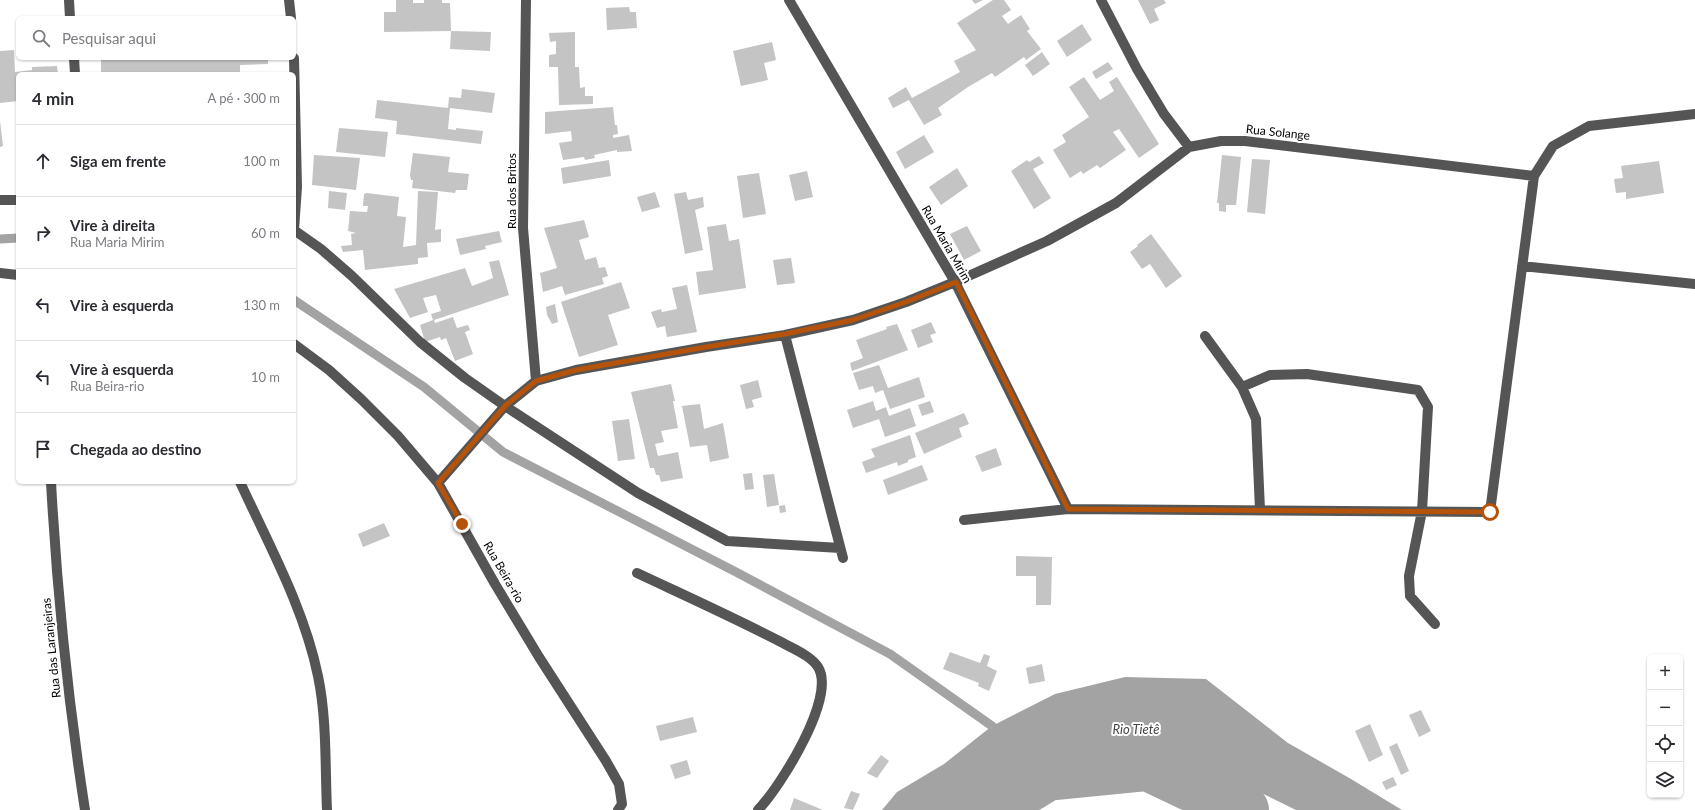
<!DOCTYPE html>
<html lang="pt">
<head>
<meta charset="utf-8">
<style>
  body { margin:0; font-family:Lato,sans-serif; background:#f7f7f7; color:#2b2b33 }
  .controls { position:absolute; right:12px; bottom:12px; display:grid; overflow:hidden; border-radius:6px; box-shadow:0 1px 3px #0004 }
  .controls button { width:36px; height:36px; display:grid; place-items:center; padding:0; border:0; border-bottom:1px solid #e1e1e2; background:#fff; color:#2b2b33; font:20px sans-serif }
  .stop { position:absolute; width:12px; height:12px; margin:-9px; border:3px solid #b45309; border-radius:50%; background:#fff }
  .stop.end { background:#b45309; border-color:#fff; box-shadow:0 1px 4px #0008 }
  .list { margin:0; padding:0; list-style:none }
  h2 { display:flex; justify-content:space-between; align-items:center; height:52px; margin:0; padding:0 16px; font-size:17px }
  h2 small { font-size:13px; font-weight:400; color:#7c7c81 }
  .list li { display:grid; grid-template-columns:26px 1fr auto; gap:12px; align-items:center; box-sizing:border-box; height:72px; padding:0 16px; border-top:1px solid #e1e1e2 }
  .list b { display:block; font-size:15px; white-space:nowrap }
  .list p { margin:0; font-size:13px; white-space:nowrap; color:#7c7c81 }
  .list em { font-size:13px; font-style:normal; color:#7c7c81 }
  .icon { flex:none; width:22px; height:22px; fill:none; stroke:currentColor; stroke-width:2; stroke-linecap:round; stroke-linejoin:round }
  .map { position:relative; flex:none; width:1695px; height:810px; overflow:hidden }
  .search { position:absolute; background:#fff; box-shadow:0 1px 3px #0004; left:16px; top:16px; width:280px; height:44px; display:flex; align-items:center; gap:10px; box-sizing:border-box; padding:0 14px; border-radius:6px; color:#7c7c81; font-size:15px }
  .panel { position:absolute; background:#fff; box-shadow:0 1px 3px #0004; left:16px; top:72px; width:280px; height:412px; border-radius:6px }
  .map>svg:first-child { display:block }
  .water { fill:#a3a3a3 }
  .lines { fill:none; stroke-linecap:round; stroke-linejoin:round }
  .stream { stroke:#a3a3a3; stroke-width:9 }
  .river { stroke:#a3a3a3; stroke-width:52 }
  .building { fill:#c4c4c4 }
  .minor { stroke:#555; stroke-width:10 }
  .route { stroke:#b45309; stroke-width:5 }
  .labels { text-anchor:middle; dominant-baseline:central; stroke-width:4; stroke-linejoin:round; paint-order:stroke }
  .street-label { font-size:12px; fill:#000; stroke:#fff }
  .water-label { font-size:13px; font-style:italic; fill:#444; stroke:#fff }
</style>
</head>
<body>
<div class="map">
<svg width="1695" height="810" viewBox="0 0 1695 810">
  <rect width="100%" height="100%" fill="#fff"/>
  <!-- water -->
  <path class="water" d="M1125,677L1206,679L1288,743L1351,779L1402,810H1296L1249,787L1199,774L1138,781L1077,778L1001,810H882L897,792L944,764L992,726L1055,694Z"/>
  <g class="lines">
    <!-- stream -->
    <path class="stream" d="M0,239L18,238
      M294,300L424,387L503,452L736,572L890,654L992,726"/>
    <!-- river -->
    <path class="river" d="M989,810L1047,775L1148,765L1243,810"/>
  </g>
  <!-- building -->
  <path class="building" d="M396,0H413V3H424V0H442V3H450L451,31L384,32V12H396Z
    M972,0H983L975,4Z
    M993,0H1004L1011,10L1002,16L1008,24L1021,15L1030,29L1027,31L1041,49L1026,60L1024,57L995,77L992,73L968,87L938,108L942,115L924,125L909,100L893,108L888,98L906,87L912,98L960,72L954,61L976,50L957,23Z
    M1138,0H1164L1166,3L1154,9L1159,20L1150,24Z
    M629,7L630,12H636L637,28L607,30L606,8Z
    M1082,24L1092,40L1067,57L1057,41Z
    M451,31L491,32L490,51L450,49Z
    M575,32V67H579L580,88L585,87V96H593V104L559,105L558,67H549V55L556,54V41L550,42L549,33Z
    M772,42L776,60L764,63L768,80L741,86L733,51Z
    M14,50L15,72L32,70V67L57,66L58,74H18V101L0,103V51Z
    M1042,52L1050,64L1033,76L1025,65Z
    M101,58H268V64L240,65V74H101Z
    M1108,62L1113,69L1096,79L1092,72Z
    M1084,77L1100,100L1114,91L1109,82L1117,77L1159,144L1139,158L1119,129L1113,132L1126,150L1100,168L1097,165L1083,174L1081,171L1070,178L1053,150L1066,142L1062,135L1089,117L1069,87Z
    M462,89L495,93L492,113L450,108L448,129L456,130V128L483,131L481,144L396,134L397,121L375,118L377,100L448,108L449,97L461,98Z
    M613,107L615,125H617L618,134L613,135V138L629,135L632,151L617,152V150L594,155L595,158L585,160L584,157L563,160L559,143L572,141L571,131L545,134V112Z
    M0,121L3,146L0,147Z
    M339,128L388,132L385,157L336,152Z
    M924,135L934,152L905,169L896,152Z
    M413,153L450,157L448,172L469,174L467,190H456L455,193L412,188L413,180H411L410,175Z
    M314,155L360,158L356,190L312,185Z
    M1222,155L1241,157L1236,205H1226V212L1219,211V203H1217Z
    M1039,156L1044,163L1033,169L1051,198L1034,209L1011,171L1027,160L1029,162Z
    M1252,159L1270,160L1265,214L1247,212Z
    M609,160L611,176L563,184L561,168Z
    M1659,161L1664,193L1626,199V192L1616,193L1614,179L1623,178L1621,166Z
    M957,168L968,186L941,205L929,187Z
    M807,171L813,197L795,201L789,175Z
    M759,173L766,214L743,218L737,176Z
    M329,191L347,193L345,210L328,208Z
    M418,191L438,192L435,230L441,229V242L427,243L428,257L418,258V264L365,270L363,250L343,252L341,246L352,245L351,234L356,233L348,231L350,211L367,212L368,206H363L364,194L367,193L399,197L397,216L406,217L403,247L416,245Z
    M655,192L660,207L642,212L637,197Z
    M686,192L688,200L703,197L704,207L695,210L703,250L685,254L674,194Z
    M584,220L589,237L579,240L585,260L596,257L599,268L605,267L608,276L602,278L604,284L565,295L562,286L543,292L540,273L557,268L544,228Z
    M726,224L729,241L739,239L746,288L699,295L696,272L713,270L707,227Z
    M967,226L981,251L964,260L950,234Z
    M499,231L502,242L485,246L486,249L460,255L456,239Z
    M1151,234L1182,276L1166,288L1150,264L1142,269L1130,252L1138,246L1137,245Z
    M791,258L795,283L777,285L773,260Z
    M499,260L509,295L434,320L435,323L453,317L457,328L468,325L470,330L465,332L473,354L455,361L446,338L441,340L440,337L425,342L420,325L433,320L431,314L441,311L436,295L423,298L428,312L410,318L394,289L465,268L472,286L493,278L489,262Z
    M621,282L630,308L608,315L618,345L579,357L561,302Z
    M687,285L697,332L667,337L665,326L657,328L651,312L661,309L662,312L677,309L672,288Z
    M555,304L558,322L552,324L547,315L546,307Z
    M931,322L936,333L930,335L933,342L918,348L911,330Z
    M897,324L908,350L852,371L850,363L863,358L856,340L887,329L886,327Z
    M879,365L888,388L919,377L925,397L890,409L883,390L875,393L873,386L859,390L853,373Z
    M758,380L762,397L752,400L754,407L746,409L740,385Z
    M671,384L675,401H673L678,428L661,431L664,442L655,444L658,456L678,452L683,478L661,482L659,475H656L654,468H650L631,392Z
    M873,401L876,411L886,407L889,416L910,408L916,426L885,437L879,419L853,428L847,410Z
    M930,401L934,412L922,416L918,405Z
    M700,404L704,429L723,423L729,458L710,462L707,445L690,447L682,406Z
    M964,413L969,424L959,428L962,437L924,454L915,433Z
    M629,419L635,459L618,461L612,421Z
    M910,435L916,457L908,460V462L898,466L897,462L866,473L862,462L875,457L871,449Z
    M996,448L1002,465L982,472L975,456Z
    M922,465L928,480L888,495L883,480Z
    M752,473L754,489L745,490L743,474Z
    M774,474L779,505L767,507L763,475Z
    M785,505L786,512L780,513L779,506Z
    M384,523L390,536L363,547L358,534Z
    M1016,556L1052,557L1051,605H1036V576H1016Z
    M950,652L980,663L984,654L990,656L987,666L997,671L989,691L978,686L979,683L943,669Z
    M1042,664L1045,681L1029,684L1026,668Z
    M1421,710L1431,731L1419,737L1409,715Z
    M693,717L697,732L660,741L656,726Z
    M1370,724L1383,755L1369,762L1355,731Z
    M1397,743L1409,771L1401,775L1389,747Z
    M881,755L889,761L877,778L867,773Z
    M687,760L691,774L675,779L670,765Z
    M1393,777L1397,785L1386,790L1382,782Z
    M851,791L860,794L853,810L844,808Z
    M794,798L823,810H790Z"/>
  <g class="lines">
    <!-- minor -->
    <path class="minor" d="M69,0L70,18
      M289,0L291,18
      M526,0L523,228L536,381
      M789,0L955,282L1068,509
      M1101,0L1137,69L1164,114L1189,147L1221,141H1245L1534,176
      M74,58L75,74
      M294,58L297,187L294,230
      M0,200H18
      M294,230L321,249L352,276L420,342L465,378L505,406L638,493L727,541L840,548
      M1522,266L1695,284
      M0,273L18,275
      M785,335L843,558
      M1205,336L1242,387L1270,375L1307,374L1418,390L1428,407L1422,511L1409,576L1410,596L1435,624
      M294,344L329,370L361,399L398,436L438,483L495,584L539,657L606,761L619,784L622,804L618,810
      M1242,387L1256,419L1260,510
      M51,482C57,592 68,701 85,810
      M240,482C269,545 304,608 318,676C327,719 325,767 327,810
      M438,483L505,406L536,381L576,370L706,347L785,335L853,320L906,302L955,282L1047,241L1116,203L1189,147
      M964,520L1068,509L1490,512L1534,176L1553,146L1589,126L1695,114
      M637,573C686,596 735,618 783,643C794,649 811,656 818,667C837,697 780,787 758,810"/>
  </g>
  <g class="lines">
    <!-- route -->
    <path class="route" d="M462,524L438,483L505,406L536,381L576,370L706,347L785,334L853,320L906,302L956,282L1068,509L1490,512"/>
  </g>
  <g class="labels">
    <!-- street labels -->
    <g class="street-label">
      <text transform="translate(1278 132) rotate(6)">Rua Solange</text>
      <text transform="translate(511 191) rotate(-90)">Rua dos Britos</text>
      <text transform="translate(947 244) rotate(60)">Rua Maria Mirim</text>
      <text transform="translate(504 572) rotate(60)">Rua Beira-rio</text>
      <text transform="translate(51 648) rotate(-96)">Rua das Laranjeiras</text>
    </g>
    <!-- water labels -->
    <g class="water-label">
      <text x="1136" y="729">Rio Tietê</text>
    </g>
  </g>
</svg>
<div class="controls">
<button>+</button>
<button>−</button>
<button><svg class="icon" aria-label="locate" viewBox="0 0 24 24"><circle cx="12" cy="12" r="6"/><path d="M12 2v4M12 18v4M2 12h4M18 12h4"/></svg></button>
<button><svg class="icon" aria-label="layers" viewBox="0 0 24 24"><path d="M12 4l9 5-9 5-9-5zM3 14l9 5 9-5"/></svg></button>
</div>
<div class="stop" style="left:1490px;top:512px"></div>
<div class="stop end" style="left:462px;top:524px"></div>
<div class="search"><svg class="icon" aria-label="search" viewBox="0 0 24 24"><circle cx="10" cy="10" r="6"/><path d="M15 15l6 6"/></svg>Pesquisar aqui</div>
<section class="panel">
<h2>4 min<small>A pé · 300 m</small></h2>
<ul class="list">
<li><svg class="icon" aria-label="ahead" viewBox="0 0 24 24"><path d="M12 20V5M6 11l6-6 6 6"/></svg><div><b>Siga em frente</b></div><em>100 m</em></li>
<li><svg class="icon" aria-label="right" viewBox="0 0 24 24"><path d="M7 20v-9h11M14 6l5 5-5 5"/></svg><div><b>Vire à direita</b><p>Rua Maria Mirim</p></div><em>60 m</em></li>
<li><svg class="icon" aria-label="left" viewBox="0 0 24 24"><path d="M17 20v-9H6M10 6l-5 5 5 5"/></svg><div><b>Vire à esquerda</b></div><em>130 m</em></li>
<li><svg class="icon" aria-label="left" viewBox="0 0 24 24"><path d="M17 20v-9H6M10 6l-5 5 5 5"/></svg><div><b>Vire à esquerda</b><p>Rua Beira-rio</p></div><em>10 m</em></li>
<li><svg class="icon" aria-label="arrive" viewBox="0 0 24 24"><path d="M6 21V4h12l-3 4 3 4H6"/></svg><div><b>Chegada ao destino</b></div></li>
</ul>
</section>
</div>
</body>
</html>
